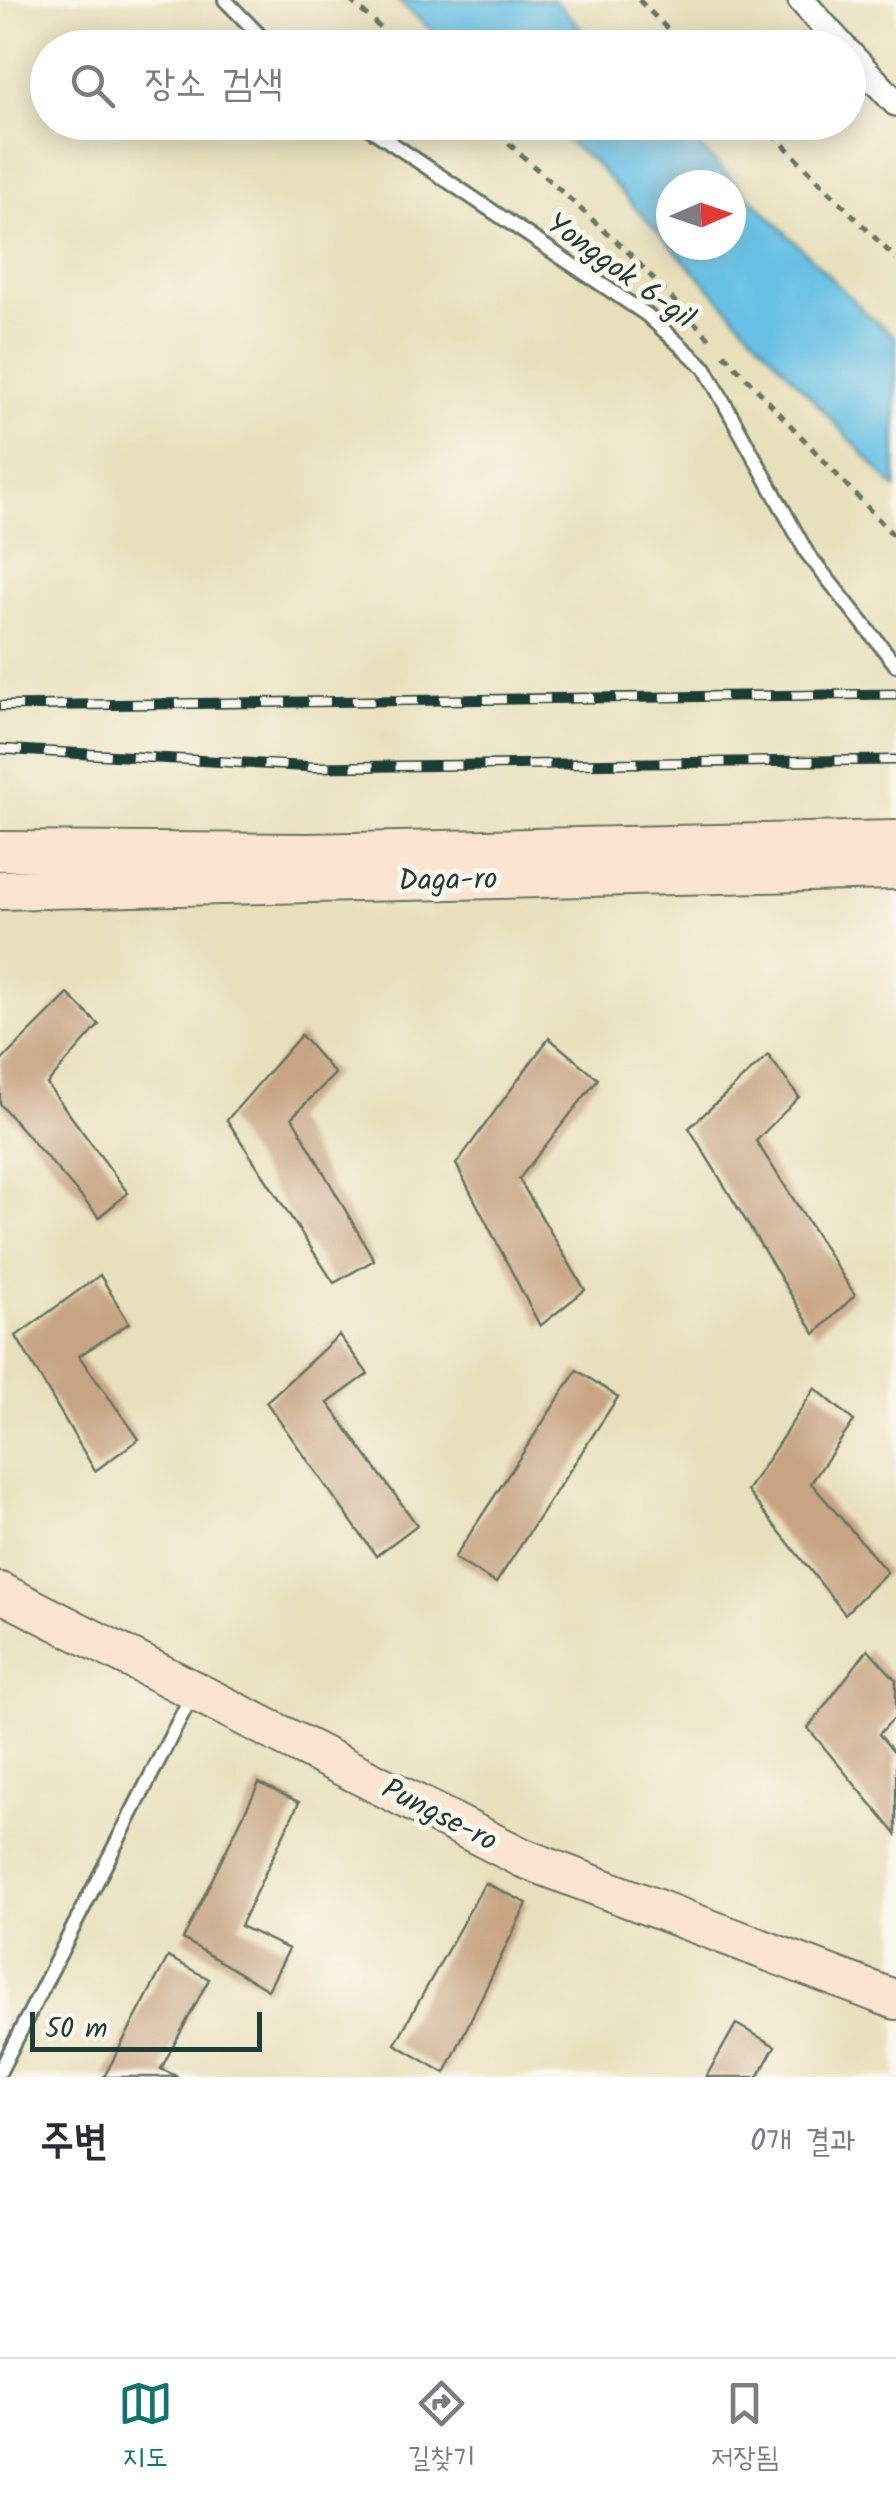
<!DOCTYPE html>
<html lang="ko">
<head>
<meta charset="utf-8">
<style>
  body { margin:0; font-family:Kalam,"Poor Story",sans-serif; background:#f2f2f3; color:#2b2b33 }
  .compass { position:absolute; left:656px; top:170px; width:90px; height:90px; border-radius:50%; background:#fff; box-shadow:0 5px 25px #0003; rotate:88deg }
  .scale { position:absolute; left:30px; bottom:25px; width:232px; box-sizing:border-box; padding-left:10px; border:5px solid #1f3d34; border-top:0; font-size:28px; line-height:35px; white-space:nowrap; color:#1f3d34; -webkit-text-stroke:8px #fbf7ec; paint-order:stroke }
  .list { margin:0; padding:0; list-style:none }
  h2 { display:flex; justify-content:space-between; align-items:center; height:130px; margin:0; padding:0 40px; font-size:42px }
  h2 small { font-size:32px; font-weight:400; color:#7c7c81 }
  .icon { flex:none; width:55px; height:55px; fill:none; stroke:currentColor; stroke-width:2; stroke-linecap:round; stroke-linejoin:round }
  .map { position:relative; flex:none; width:896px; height:2077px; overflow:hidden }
  .search { position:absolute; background:#fff; box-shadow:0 5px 25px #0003; left:30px; right:30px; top:30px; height:110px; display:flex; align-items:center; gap:25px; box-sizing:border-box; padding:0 35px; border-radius:55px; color:#7c7c81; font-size:38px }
  .sheet { height:280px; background:#fff }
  nav { display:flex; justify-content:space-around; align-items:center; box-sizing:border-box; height:140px; border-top:2px solid #e1e1e2; background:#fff; font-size:28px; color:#7c7c81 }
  nav a { display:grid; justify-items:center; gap:5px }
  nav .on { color:#0f766e }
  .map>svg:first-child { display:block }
  .water { fill:#67c1e5; stroke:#437f8c; stroke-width:2.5; fill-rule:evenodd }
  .building { fill:#c7a482 }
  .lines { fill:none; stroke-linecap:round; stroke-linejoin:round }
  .lane-casing { stroke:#657663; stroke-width:18 }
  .street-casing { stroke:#657663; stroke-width:30 }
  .secondary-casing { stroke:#657663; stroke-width:42 }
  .path { stroke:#657663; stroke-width:5; stroke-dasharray:8 8; stroke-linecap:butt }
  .lane { stroke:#fff; stroke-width:12 }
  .street { stroke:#fff; stroke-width:25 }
  .secondary { stroke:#fce5d0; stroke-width:38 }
  .rail-casing { stroke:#1f3d34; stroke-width:11 }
  .rail { stroke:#fbf7ec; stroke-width:8; stroke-dasharray:22; stroke-linecap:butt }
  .labels { text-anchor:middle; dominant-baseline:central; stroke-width:10; stroke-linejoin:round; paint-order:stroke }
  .street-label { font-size:30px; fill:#1f3d34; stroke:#fbf7ec }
</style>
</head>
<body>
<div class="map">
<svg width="896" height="2077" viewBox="0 0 896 2077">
  <rect width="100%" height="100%" fill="#fbf7ec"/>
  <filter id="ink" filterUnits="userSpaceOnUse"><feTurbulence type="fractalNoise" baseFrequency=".01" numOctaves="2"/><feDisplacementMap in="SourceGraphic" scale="20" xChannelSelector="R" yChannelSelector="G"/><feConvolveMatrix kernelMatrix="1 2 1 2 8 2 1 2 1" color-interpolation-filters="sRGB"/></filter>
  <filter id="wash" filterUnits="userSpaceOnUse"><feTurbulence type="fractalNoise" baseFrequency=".0048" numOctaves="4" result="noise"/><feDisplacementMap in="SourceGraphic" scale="40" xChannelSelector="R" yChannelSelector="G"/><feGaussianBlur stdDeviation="2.25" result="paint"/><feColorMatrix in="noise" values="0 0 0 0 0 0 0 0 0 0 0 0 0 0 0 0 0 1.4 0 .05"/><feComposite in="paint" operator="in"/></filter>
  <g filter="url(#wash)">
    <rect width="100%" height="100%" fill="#e8e0bb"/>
    <!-- water -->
    <path class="water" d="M397,0H554L600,47H451Z
      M544,123H676L867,314L896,337V489L593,162ZM671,185H731V245H671Z"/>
    <g id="blocks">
      <!-- building -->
      <path class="building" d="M68,994L99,1025L47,1084L128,1193L99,1217L0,1104V1062Z
        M301,1035L335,1074L292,1117L374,1260L334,1283L227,1120Z
        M549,1038L598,1079L519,1179L585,1290L540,1326L456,1164Z
        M768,1055L799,1097L756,1141L855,1295L815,1334L689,1128Z
        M100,1275L129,1323L79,1356L139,1439L95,1471L16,1336Z
        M339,1335L368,1374L328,1403L417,1525L376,1556L266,1402Z
        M577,1370L618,1397L496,1583L454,1558Z
        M815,1388L854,1421L811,1483L887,1572L845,1614L747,1491Z
        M868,1649L896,1680V1716L879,1734L896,1755V1834L808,1728Z
        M259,1783L299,1802L240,1926L289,1949L268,1990L183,1939Z
        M485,1883L527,1903L445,2073L395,2044Z
        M168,1957L209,1979L161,2069L178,2077H104Z
        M736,2024L775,2046L758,2077H706Z"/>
    </g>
  </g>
  <g filter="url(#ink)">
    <use href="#blocks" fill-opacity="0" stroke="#657663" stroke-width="2.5"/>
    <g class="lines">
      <!-- lane casing -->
      <g class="lane-casing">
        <path id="lane" d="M225,0L272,48
          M360,122L647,315L705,368L807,553L896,665
          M0,2071L193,1693"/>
      </g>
      <!-- street casing -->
      <g class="street-casing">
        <path id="street" d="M801,0L844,48
          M848,52L896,103"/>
      </g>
      <!-- secondary casing -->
      <g class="secondary-casing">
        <path id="secondary" d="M0,851L308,853L896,840
          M0,890L896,870
          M0,1592L523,1858L896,2000"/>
      </g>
      <!-- path -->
      <path class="path" d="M350,0L402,48
        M639,0L686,48
        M485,122L629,253L713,342
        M761,122L896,259
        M724,354L896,538"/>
      <!-- lane -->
      <use href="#lane" class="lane"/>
      <!-- street -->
      <use href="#street" class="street"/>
      <!-- secondary -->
      <use href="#secondary" class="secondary"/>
      <!-- rail casing -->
      <g class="rail-casing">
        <path id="rail" d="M0,706L896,694
          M0,749L315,767L896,760"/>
      </g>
      <!-- rail -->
      <use href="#rail" class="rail"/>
    </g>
  </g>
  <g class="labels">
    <!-- street labels -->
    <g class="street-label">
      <text transform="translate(620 272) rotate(36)">Yonggok 6-gil</text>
      <text transform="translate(448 881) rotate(-1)">Daga-ro</text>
      <text transform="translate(439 1816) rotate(27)">Pungse-ro</text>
    </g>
  </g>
</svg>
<svg class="compass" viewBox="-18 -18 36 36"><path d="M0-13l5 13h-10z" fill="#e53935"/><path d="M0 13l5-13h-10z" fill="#7c7c81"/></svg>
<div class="scale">50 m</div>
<div class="search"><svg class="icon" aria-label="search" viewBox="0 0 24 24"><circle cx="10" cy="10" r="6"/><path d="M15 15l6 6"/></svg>장소 검색</div>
</div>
<section class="sheet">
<h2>주변<small>0개 결과</small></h2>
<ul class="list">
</ul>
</section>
<nav>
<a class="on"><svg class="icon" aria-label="map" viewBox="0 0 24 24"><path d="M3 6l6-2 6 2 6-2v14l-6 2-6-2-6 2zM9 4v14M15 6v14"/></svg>지도</a>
<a><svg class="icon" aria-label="directions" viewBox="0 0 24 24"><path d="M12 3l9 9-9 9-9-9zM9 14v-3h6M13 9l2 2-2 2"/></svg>길찾기</a>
<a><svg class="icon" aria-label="saved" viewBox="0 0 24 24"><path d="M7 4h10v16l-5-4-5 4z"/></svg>저장됨</a>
</nav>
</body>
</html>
